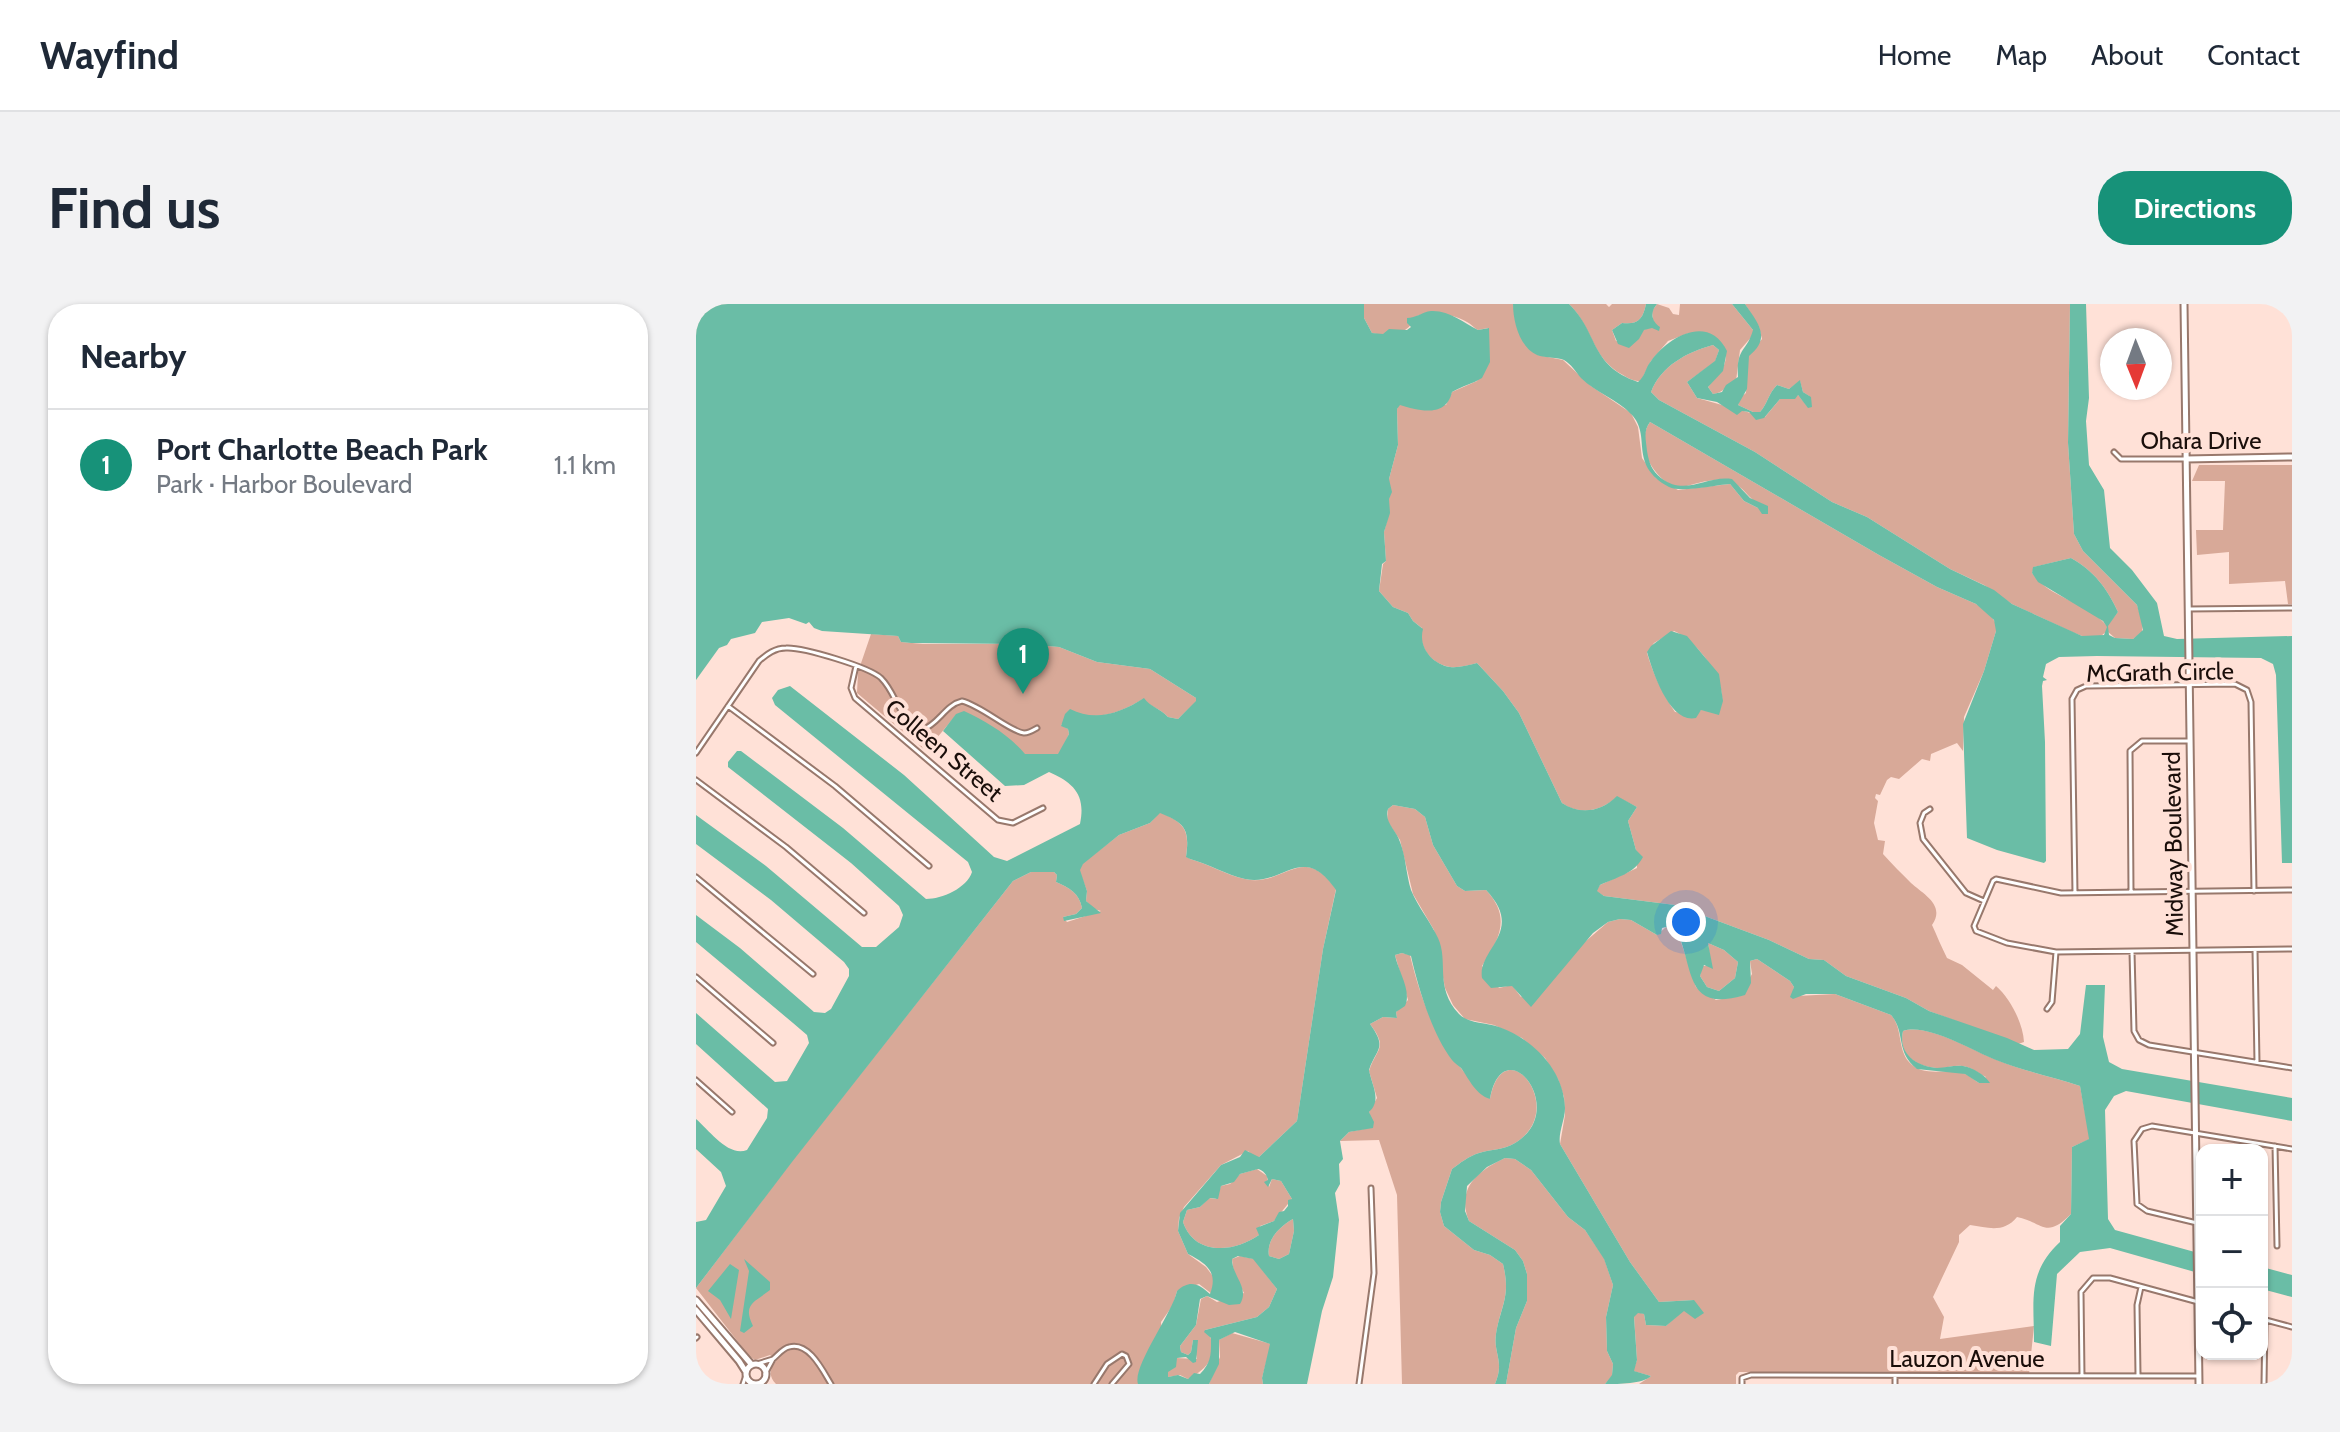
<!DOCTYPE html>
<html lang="en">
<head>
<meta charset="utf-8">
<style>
  body { margin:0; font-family:Cabin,sans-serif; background:#f2f2f3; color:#1f2937 }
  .controls { position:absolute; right:24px; bottom:24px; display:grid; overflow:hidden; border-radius:16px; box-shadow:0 2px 6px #0004 }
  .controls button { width:72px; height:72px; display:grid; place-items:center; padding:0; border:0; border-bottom:2px solid #e0e1e3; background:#fff; color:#1f2937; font:40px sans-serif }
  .compass { position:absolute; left:1404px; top:24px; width:72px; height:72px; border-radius:50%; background:#fff; box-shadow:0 2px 6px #0004; rotate:179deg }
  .you { position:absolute; left:990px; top:618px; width:28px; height:28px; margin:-20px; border:6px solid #fff; border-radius:50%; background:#1a73e8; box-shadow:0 0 0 12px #1a73e833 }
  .badge { display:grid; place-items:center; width:52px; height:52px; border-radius:50%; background:#179279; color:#fff; font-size:26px; font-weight:700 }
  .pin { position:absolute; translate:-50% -66px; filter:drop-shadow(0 2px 4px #0008) }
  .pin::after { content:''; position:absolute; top:42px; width:28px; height:24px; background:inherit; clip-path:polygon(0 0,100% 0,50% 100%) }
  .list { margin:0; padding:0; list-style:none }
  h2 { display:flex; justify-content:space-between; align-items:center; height:104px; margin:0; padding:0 32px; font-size:34px }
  h2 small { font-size:26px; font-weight:400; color:#747a83 }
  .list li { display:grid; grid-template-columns:52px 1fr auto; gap:24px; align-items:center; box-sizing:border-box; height:112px; padding:0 32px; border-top:2px solid #e0e1e3 }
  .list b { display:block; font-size:30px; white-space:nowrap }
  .list p { margin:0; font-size:26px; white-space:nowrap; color:#747a83 }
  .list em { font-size:26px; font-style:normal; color:#747a83 }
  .icon { flex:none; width:44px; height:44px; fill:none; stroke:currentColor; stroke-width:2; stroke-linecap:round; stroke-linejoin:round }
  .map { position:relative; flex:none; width:1596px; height:1080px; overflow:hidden; border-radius:32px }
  header { display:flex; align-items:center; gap:48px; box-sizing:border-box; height:112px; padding:0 40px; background:#fff; border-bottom:2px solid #e0e1e3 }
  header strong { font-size:38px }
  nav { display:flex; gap:44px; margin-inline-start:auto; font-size:28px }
  .intro { display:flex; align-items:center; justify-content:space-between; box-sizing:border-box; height:192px; padding:0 48px }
  h1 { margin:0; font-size:56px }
  .button { padding:20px 36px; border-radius:32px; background:#179279; color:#fff; font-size:28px; font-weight:700 }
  main { display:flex; gap:48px; padding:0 48px }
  aside { flex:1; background:#fff; border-radius:32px; box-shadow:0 2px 6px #0004 }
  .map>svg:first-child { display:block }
  .green { fill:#d8a998; fill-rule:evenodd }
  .water { fill:#6abda6; fill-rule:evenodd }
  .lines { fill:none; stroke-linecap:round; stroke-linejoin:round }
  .street-casing { stroke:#98786c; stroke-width:7 }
  .secondary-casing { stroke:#98786c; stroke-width:9 }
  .street { stroke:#fff; stroke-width:3 }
  .secondary { stroke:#fff; stroke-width:5 }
  .labels { text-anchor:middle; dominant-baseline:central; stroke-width:8; stroke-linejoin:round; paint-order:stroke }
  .street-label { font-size:24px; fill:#1a0e0a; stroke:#ffe1d7 }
</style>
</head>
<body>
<header>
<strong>Wayfind</strong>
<nav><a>Home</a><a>Map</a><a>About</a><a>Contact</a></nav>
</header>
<div class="intro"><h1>Find us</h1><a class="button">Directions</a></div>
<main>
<aside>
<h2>Nearby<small></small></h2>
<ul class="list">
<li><span class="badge">1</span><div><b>Port Charlotte Beach Park</b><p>Park · Harbor Boulevard</p></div><em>1.1 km</em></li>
</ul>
</aside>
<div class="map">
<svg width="1596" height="1080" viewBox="0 0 1596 1080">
  <rect width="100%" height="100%" fill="#ffe1d7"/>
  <!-- green -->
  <path class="green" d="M668,0H817L822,22L842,51L867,56L895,82L935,109L942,123L946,154L960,174L982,186L1034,180L1048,197L1062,204C1059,196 1055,195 1050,189C1030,166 1008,179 982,184C957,176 938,141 954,118L1183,251L1241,283L1280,300L1293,309L1301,321L1300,327L1288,367L1268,413L1267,447L1261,439L1235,450L1234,457L1226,455L1203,475L1195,473L1191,476L1184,491L1180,490L1179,494L1182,497L1178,519L1182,536L1189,537L1187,550C1196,560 1206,570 1215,579C1227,590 1250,601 1236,621C1241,632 1245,642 1251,654L1266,661L1297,686L1300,682C1314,694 1327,719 1328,738L1322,740L1233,707L1210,694L1150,672L1128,656L1113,655L1073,636L979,601L908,592L900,587L904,581L941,564L940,546L932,517L941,503L921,493C904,507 885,512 866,499L823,409L807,387L781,359C773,361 763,364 754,363C735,360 722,343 726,324L717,317L712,309L697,303L683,287L687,260L690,257L688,228L693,209V175L702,141L701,105L703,100L750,101L756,88L781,77L793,51L792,24L782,26C778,24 775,20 771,18C758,10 730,5 718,14C713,30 697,31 681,30L676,29L668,14ZM978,327C1001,336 1037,382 1023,407L1005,406L1000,410L979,408C967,390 957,370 951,349L958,339Z
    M873,0H910L913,3L916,0H950C947,15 942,21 926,19L916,26L920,37L936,39L947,26L960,21L957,16L956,7L961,0L973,4L977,10L983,11L984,0H1036L1057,26L1058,30L1044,46L1040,77C1032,81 1025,90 1017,90L1012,83C1022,70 1036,59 1027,41L993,29L972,37L955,57L945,77C937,77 934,75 927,71C895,54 897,23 873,0Z
    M1049,0H1374L1372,139L1378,230L1387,247L1441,301L1447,319L1446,328L1437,335L1419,334L1411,327L1405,332H1386L1376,328L1316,300L1288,281L1254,265L1171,213L1136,198L1059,148L963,96L955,88C965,62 991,48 1017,41L1023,46L1019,58L991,78L1001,94L1069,113L1084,95L1102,91L1112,103L1113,92L1107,88L1104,77L1093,85L1081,81C1072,90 1072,99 1064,108H1057L1042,101L1045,93L1050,89L1052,52L1066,35L1063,23ZM1375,254C1398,267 1411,284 1422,308L1411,322C1392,298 1354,295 1336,269L1338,263Z
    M1503,161H1596V300H1592L1589,277L1533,280V248L1501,251L1500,226H1527L1529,177H1496Z
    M175,330L202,332L205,338L227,340H326L363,343L401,358L454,365L500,394V398L482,415L472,413C464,404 454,403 447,395C427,407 404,417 381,409L365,421L372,425L373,430L363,451L327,450L260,411L230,447L161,389L162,368Z
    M697,501L719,505L729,513L737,541L761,582L769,587L790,586C816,614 803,635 786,662L803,684L816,681L825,693L912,618L924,615L935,616L961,631L970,623L982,629L1000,683L1020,696L1044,692L1056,670L1054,657L1061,655L1094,677L1098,683L1097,688L1101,692L1139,690L1195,711C1207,724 1201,744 1213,758C1227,774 1249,764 1267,769C1273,771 1278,776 1283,779L1290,773C1282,769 1275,763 1266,762C1260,761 1253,763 1247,764C1224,765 1201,753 1207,727C1233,719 1276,747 1301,756C1327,767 1357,773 1384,782L1394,835L1376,843L1375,910C1349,936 1347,918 1321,913C1308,929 1293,924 1274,921L1263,931V938L1237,993L1248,1013L1244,1035L1338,1022L1333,1070L1043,1068L1040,1071V1080H943L955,1072L937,1067L941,1056L938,1012L942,1008L948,1010L950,1021L970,1022L998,996L963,998L934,958L864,840L869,811L868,793L862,775L849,754L826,734L798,721L769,715L757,701L749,684L738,626L717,590L704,536L691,517L692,505Z
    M464,508C488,519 494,525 490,552L494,555C513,560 530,571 549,575C588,584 606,537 640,585L627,645L601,817L563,853L559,854L552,847L525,861L488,903L483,914L482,927L492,950L510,963L519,975L516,990L503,980L481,987L477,1001L465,1018L466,1037L442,1080H80C72,1072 74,1065 80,1057L74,1051L59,1056L53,1052L0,984L96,857L317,577L335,568H358L361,571L360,578C374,584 383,589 386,604L380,610L367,613L371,618L405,607L398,605L390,597L391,587L383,566L387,559L423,531L454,519Z
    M1012,639L1028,646L1042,658L1039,674L1023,687L1011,683L1004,672L1006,662H1015Z
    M706,649L714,651C728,710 749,754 794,795C808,722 874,806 819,839C808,846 795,845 783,849C773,852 764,859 756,865L745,898L744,908L748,922L778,946L794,951L807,960C815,993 805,1000 800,1030C797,1049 809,1057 799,1080H706L701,891L683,836L644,837L653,828L677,823L673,808L681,794L673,767C680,744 693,745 674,720L687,713L701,714L700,708L712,696L699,651Z
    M809,854L819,855L835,866L872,913L889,926L908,954L917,981L910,1013L911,1047L917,1060L916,1072L909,1080H810L820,1024L831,997V970L827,957L819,946L773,917C760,885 781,867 809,854Z
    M561,865L571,872L573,883L576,875L585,877L596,895L578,917L564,922L563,931C539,948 499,953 487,918L491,906L504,903L513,894L520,895L525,882L534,880L544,870Z
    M597,915L598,927L593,950L583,955L573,952C570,936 584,922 597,915Z
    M544,952L558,955L581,985L573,1003L561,1013L509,1026C527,1045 513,1065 492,1075L484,1071L472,1073L470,1070L480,1054L501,1055L497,1036L495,1048L492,1051L485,1048L484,1042L500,1021L505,995L511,992L521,998L548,989L538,970L536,955Z
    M536,1029L575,1040L566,1074L567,1080H513L524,1053L523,1036Z"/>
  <!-- water -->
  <path class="water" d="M0,0H668V14L676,29L687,30L693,25L711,26L715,23L711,19V14C720,14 726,8 735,7C753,6 768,19 782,26L793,24L794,58L786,74C776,80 766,82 756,88C750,114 723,107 704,101L701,105L702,141L693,175L696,188L693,195L694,209L688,228L690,257L686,260L683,287L697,303L712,309L717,317L727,325C722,343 736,360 754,363C763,364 772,361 781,359L807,387L823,409L866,499C884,511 905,508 921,492L941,503L932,517L940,546L947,553C938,570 921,573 904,581L901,587L908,592L979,601L1073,636L1113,655L1128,656L1150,672L1210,694L1233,707L1311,734L1338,746L1372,745L1384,730L1390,681H1409L1407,733L1413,758L1426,765L1596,794V817L1430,787L1418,792L1409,806L1412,915L1419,926L1506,950V970L1414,944L1384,948L1361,970L1355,1042L1338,1038C1338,996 1331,969 1364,938V922L1375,910L1376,843L1393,835L1384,782C1357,773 1327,767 1300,756C1276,747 1232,719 1207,727C1202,750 1220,762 1241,764C1250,764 1258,761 1267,762C1276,763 1289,771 1294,779H1283L1269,770L1221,765C1199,748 1210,728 1195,711L1139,690H1110L1097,695L1094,693L1098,683L1094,677L1061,655L1054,657L1055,679L1049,691C990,709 998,668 982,629L970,623L966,624L965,630L961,631L935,616L924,615L912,618L897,629L835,703L816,682L795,684L786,674C781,645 830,628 790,586L769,587L761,582L737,541L729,513L719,505L697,501L692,505C688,519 700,525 704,538C710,553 710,570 715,586C722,603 734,617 742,634C753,658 738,683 763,710C773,720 789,718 803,723C837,735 868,766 869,804C869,816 862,828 864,840L934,958L963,998L998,996L1008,1009L999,1015L988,1007L970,1022L950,1021L948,1010L942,1009L938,1013L941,1056L938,1067L955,1072C946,1080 924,1080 909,1080L916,1071L917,1060L911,1047L910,1013L917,981L908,955L889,926L872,913L835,866L819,855L809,854L791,863L771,882L769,907L773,917L819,946L827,957L831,970V997L820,1024L810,1080H799C809,1057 797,1049 800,1030C805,1001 815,993 807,960L794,951L778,946L748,922L744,908L745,898L756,865C764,859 773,852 783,849C795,845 808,846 819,839C875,806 807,722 794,795C780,791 773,775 765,764C762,761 758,759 756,756C736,730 722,683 715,652L706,649L699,651C702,667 716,687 709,702L700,708L701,714L687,713L674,720C692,745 680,744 673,766C676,782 686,796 673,808L678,818L677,824L653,828L644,837L647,855L643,860L644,880L639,889L643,916L637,973L626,1007L611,1080H567L566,1074L574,1040L539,1028L523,1036V1060L513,1080H442C436,1063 476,1010 481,987C494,975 503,980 514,990C522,969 512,960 492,950L482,927L484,909L525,861L544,853L549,846L563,853L601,817L627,645L640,586C606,537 588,583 549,575C531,571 513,560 494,555L490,553C494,525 489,519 464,509L454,519L423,531L387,560L384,566L391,587L390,597L405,609L368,617L367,613L380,610L386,604C383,589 374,584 360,578L361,571L358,568H335L317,577L96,858L0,984V918L10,916L30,882L25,868L0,845V815C14,827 32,853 51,846L71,814L72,805L0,740V709L79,778L91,777L113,739L111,731L97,719L0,638V611L44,644L118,708L129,709L135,705L153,672V665L148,658L75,596L0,540V511L70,562L166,643H180L203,623L207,611L203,602L155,559L32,463V458L41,447H45L147,524L230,595C246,595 271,584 276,568L272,558L79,401L76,394L82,386L94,382L208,471L298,553L311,557L384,520C390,491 378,479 353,468L328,481L309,482L247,427L260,410L268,407C291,418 312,430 329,450H362L373,430L372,425L365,422L369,410L374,405C399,418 425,409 448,394C454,403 464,404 472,413L482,415L500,397V394L454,365L401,358L363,343L326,340L215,339L205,338L202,332L126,327L118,324L113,318L110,320L93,314L66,318L59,329L35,335L31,341L23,344L0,376ZM1012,639L1028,646L1042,658L1039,674L1023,687L1011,683L1004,672L1008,661L1017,665ZM562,865C567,866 571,871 572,876L568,878L572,883L576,875L585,877L596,895L592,896V902L588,907L583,908L578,917L560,924L563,931C539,948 499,953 487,918L491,906L504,903L514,894L522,895L525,882L538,878L544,870ZM597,915L598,927L593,950L583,955L573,952C570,936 584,922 597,915ZM542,952L557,955L581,985L573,1003L561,1013L509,1026L508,1028L515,1034C515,1049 516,1058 504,1070L498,1069L492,1075L482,1071L472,1073V1068L480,1063L481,1054L490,1053L497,1059L500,1058L502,1036H497L495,1048L492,1051L485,1048L484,1042L500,1021L504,995L511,992L533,1001L544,1000C554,984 536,972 536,955Z
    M817,0H873C903,29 893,61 942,78C950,71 949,64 955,57C973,32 1013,10 1031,47L1027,67L1012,83L1017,90L1026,88L1030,81L1042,73C1040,43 1051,48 1057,26L1036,0H1049C1063,20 1075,34 1053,52L1051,85L1042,101L1057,108H1064C1072,99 1072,90 1081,81L1093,85L1104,76L1107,88L1115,93L1116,103L1112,104L1102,91L1099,95H1084L1068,114L1060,116L1053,108L1046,107L1041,111L1021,98L1001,94L991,78L1019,57L1023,46L1017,41C991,48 965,62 955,88L963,96L1059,148L1136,198L1171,213L1254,265L1298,286L1316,300L1386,332L1408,331L1411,323L1407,317L1342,278L1336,269L1337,263L1375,254C1398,267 1411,284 1422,308L1412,322L1413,331L1419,334L1437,335L1447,326L1441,301L1387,247L1378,230L1372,139L1374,0H1390L1393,94L1390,117L1393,161L1408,186L1414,244L1436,266L1461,299L1468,332L1481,335L1596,332V559H1586L1580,371L1577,360L1565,354L1401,352L1363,353L1350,360L1347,373L1351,376L1347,377L1346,382L1349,438L1350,557L1348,559L1301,546L1271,534L1267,420L1288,367L1300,327L1298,316L1280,300L1241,283L1183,251L954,118C947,127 950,136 951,147C953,159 956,167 965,174C990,193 1010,171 1036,175L1054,194L1072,202V210H1066L1062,204L1048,197L1034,180C1019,181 985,189 973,183C931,160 957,132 935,110C921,95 900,89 885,74C880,68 875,60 868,56C861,53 851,54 844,52C824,46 817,18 817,0Z
    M950,0H961C954,8 955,17 964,23L963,27L956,24L948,26L943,35L933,44L922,40L916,26L926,19C942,21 947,15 950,0Z
    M975,327L991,332L1023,370L1027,397L1023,411L1005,406L1000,414C974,420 957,369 951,348L955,342Z
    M48,955L74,978V986C59,998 46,1000 57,1022L48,1029L44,1027L53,967Z
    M34,960L43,966L35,1015L24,996L12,987Z
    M1566,963L1596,971V993L1566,985Z"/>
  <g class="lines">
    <!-- street casing -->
    <g class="street-casing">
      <path id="street" d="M1418,148L1425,155H1490
        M1492,305L1596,304
        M160,362L155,384L159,394L302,516L317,519L347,504
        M32,402L139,482L233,562
        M0,449L63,357C71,350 79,344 90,344C107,343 173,363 185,374C202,391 201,415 226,426C243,420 249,401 266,397C286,402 313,427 328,429C333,429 336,427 341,424
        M0,476L90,543L168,609
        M1234,505L1228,509L1224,519L1227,535L1270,589L1288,597
        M0,573L117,670
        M1596,586L1365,589L1300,575L1297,577L1278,622L1280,627L1311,639L1360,648L1596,645
        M1435,587L1434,447L1446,437H1494
        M1379,589L1376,395L1381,386L1390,382L1539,380L1551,386L1555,398L1558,587
        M1559,646L1561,758
        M1436,648L1438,727L1443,736L1453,741L1596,764
        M0,673L77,739
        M1351,705L1356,698L1360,648
        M0,776L36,808
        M1579,842L1581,942
        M1501,919L1451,907L1441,900L1438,837L1446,825L1456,822L1596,845
        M1566,1015L1596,1023
        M0,1034L1,1033
        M77,1055C82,1051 87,1044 93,1043C113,1037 127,1067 135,1080
        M61,1060L77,1055L69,1070
        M1442,1071L1441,1001L1445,983
        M1199,1072V1080
        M1386,1072L1385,988L1397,974H1414L1506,999
        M47,1080L50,1071
        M398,1080L411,1060L426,1050L430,1052L433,1060L416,1080
        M663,1080L678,969L675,884
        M1046,1080V1074L1055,1071L1503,1072
        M1568,1080L1569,1016"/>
    </g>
    <!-- secondary casing -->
    <g class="secondary-casing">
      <path id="secondary" d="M1488,0L1503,1080
        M1490,155L1596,153
        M0,996L56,1061
        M0,1006L43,1057L50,1068
        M50 1070a10 10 0 1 1 20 0a10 10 0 1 1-20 0Z"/>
    </g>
    <!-- street -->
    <use href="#street" class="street"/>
    <!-- secondary -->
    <use href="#secondary" class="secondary"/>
  </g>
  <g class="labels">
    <!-- street labels -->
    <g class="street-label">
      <text x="1505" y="136">Ohara Drive</text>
      <text transform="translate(1464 368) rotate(-1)">McGrath Circle</text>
      <text transform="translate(248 446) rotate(40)">Colleen Street</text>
      <text transform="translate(1477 540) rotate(-91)">Midway Boulevard</text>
      <text x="1271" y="1054">Lauzon Avenue</text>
    </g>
  </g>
</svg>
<div class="controls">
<button>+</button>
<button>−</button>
<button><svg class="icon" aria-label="locate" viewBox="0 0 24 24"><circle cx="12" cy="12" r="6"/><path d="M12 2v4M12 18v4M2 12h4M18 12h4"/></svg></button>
</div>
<svg class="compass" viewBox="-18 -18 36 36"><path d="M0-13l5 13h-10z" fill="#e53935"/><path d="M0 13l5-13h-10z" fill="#747a83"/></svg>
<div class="you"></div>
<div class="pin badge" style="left:327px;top:390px">1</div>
</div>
</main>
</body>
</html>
